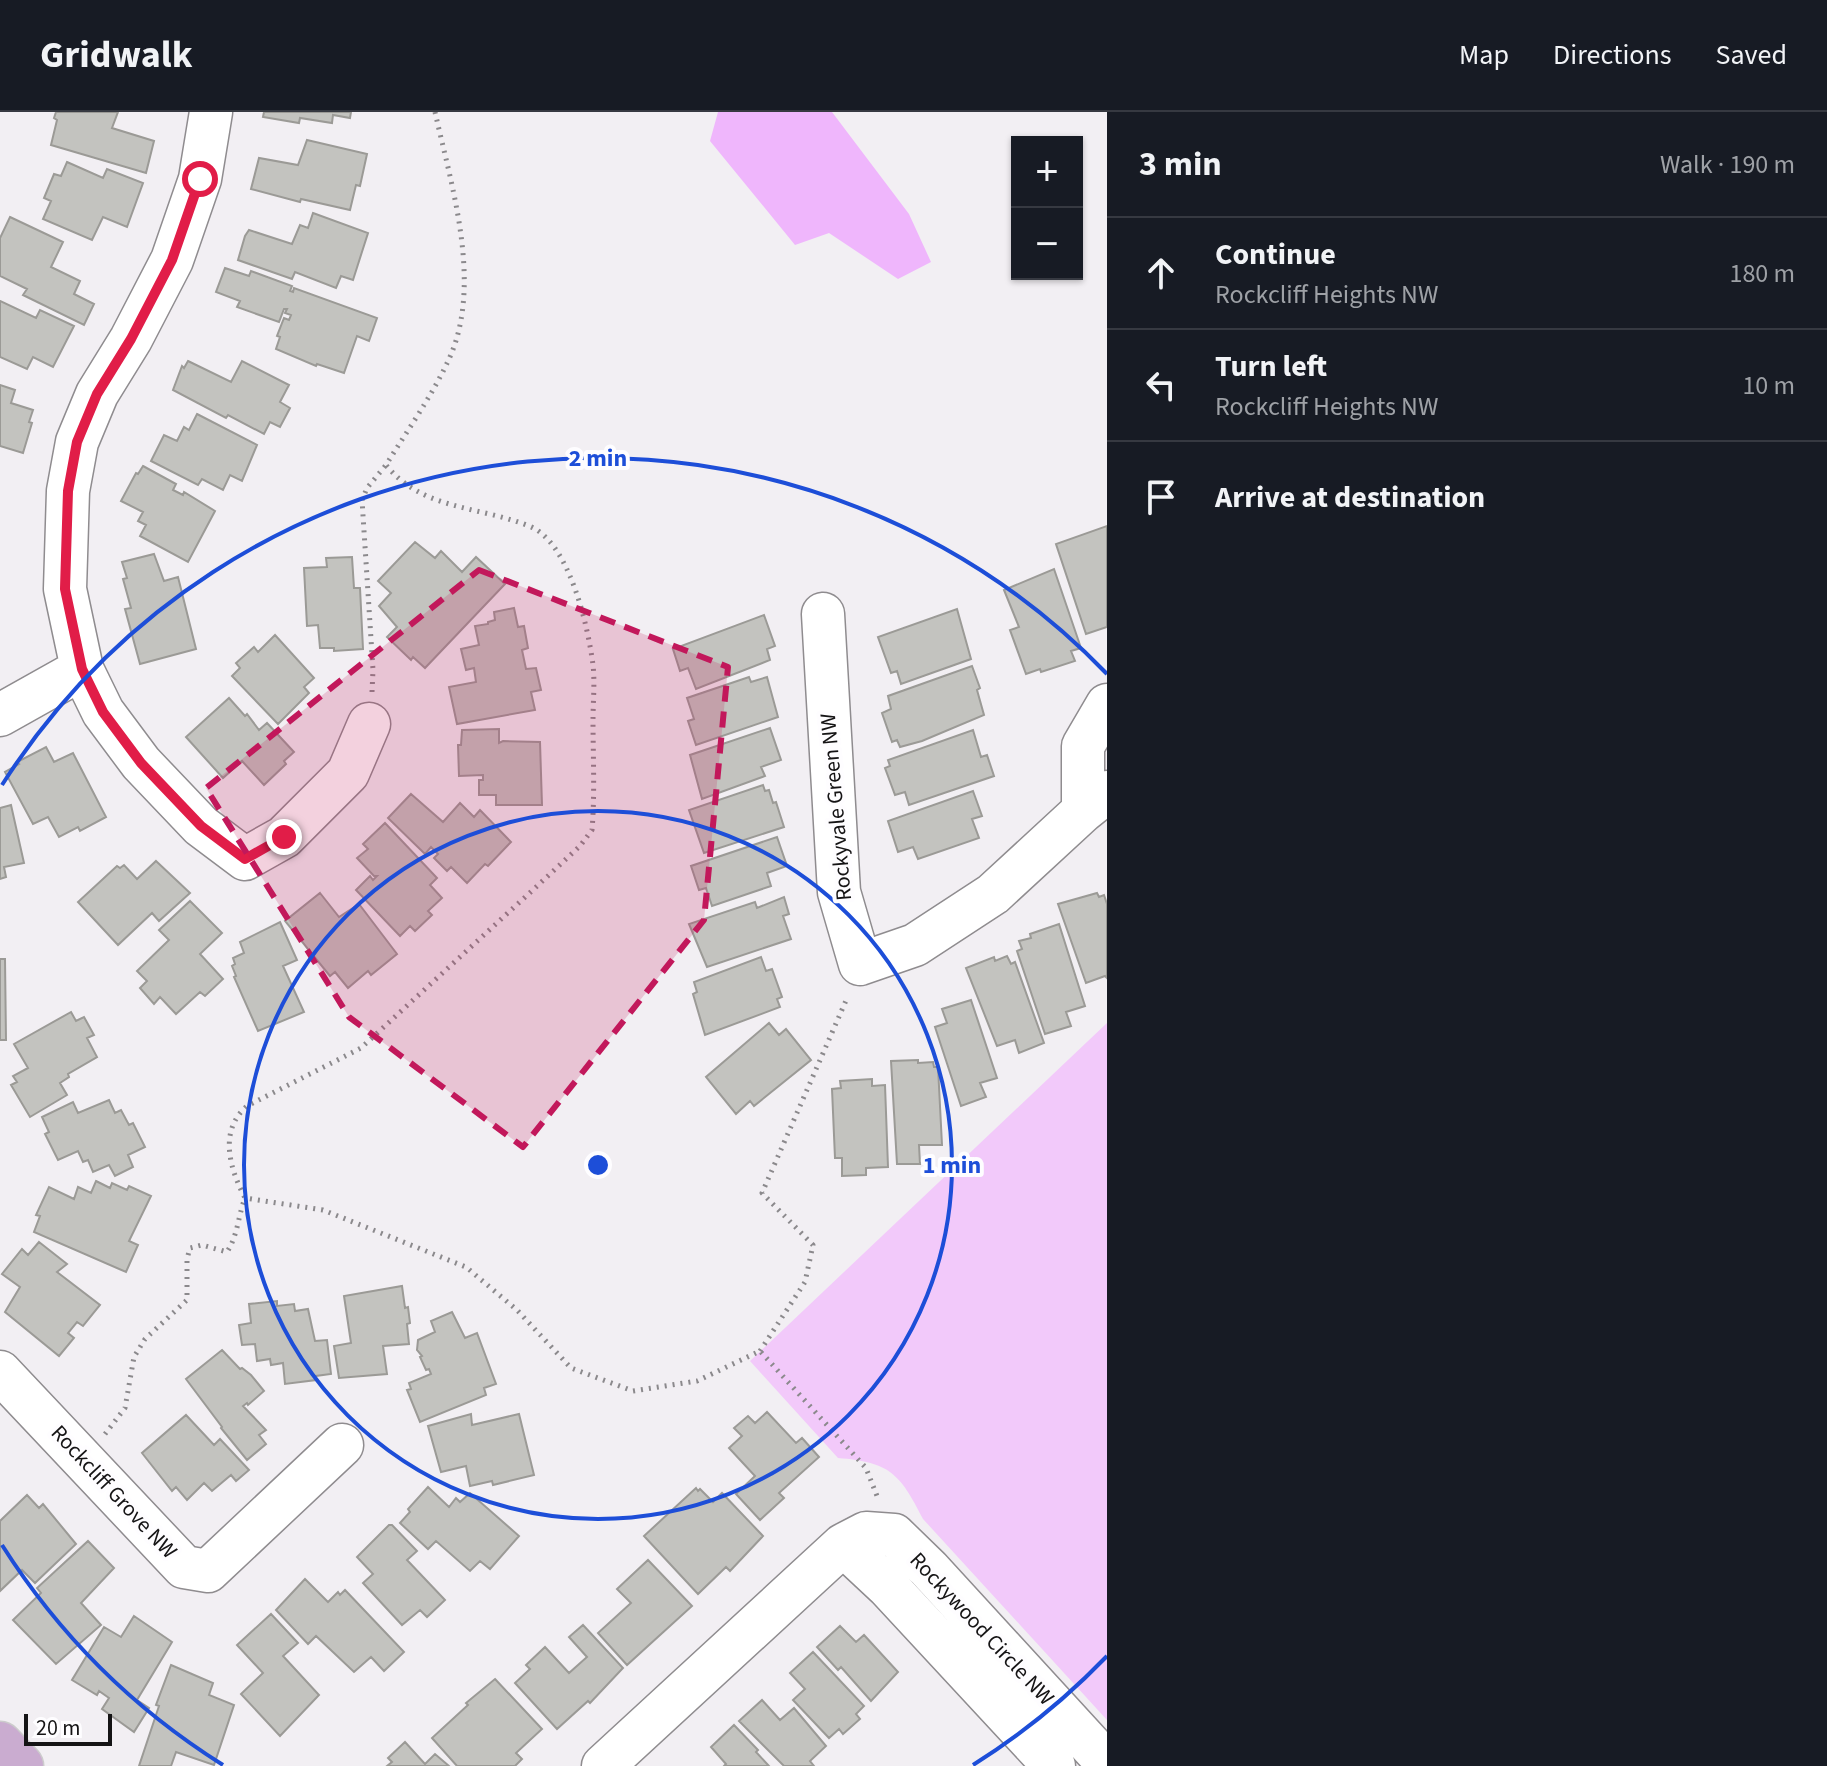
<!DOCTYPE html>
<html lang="en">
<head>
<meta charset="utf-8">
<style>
  body { margin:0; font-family:"Source Sans 3",sans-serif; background:#20242c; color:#f1f3f6 }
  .controls { position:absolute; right:24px; top:24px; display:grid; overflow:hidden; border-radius:0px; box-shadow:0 2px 6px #0004 }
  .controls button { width:72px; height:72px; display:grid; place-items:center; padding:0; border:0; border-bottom:2px solid #363941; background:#171b24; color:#f1f3f6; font:40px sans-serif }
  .scale { position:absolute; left:24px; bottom:20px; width:88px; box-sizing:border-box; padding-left:8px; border:4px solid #151415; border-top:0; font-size:22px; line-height:28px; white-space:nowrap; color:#151415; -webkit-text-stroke:6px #fefdff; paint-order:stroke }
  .stop { position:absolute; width:24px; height:24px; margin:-18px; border:6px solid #e11d48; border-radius:50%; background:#fff }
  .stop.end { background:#e11d48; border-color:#fff; box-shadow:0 2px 8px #0008 }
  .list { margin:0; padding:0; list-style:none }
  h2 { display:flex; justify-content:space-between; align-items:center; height:104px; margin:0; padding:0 32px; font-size:34px }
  h2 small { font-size:26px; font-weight:400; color:#9ea1a6 }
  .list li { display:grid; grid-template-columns:52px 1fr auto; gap:24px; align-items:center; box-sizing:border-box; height:112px; padding:0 32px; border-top:2px solid #363941 }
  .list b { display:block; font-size:30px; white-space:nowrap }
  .list p { margin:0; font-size:26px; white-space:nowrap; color:#9ea1a6 }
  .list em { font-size:26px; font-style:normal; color:#9ea1a6 }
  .icon { flex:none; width:44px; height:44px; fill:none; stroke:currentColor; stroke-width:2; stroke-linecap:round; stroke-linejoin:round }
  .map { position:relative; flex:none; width:1107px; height:1654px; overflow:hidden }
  header { display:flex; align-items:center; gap:48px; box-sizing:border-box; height:112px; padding:0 40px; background:#171b24; border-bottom:2px solid #363941 }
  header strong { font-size:38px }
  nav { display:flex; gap:44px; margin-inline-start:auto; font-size:28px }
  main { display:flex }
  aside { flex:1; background:#171b24 }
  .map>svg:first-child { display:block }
  .green { fill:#f2c9fa }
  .water { fill:#efb6fc }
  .building { fill:#c3c3bf; stroke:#9b9a96; stroke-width:2 }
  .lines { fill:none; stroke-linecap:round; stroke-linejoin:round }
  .minor-casing { stroke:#8f8c8f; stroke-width:45 }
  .major-casing { stroke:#cccbcc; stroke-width:47 }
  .path { stroke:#8b898c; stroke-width:5; stroke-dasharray:2 6; stroke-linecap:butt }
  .minor { stroke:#fff; stroke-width:42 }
  .major { stroke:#caacd0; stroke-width:44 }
  .route { stroke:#e11d48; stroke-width:10 }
  .marked { fill:#c2185b; fill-opacity:0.2; stroke:#c2185b; stroke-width:6; stroke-dasharray:16 10; stroke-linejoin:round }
  .ring { fill:none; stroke:#1d4ed8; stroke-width:4 }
  .labels { text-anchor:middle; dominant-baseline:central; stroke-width:8; stroke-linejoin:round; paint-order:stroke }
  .street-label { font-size:22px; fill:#151415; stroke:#fefdff }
  .centre { fill:#1d4ed8; stroke:#fefdff; stroke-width:4 }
  .ring-label { font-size:24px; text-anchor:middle; font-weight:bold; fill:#1d4ed8; stroke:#fefdff; stroke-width:8; stroke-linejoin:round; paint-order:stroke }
</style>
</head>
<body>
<header>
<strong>Gridwalk</strong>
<nav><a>Map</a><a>Directions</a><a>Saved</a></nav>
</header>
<main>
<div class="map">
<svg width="1107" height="1654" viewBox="0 0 1107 1654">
  <rect width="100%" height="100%" fill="#f2eff3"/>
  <!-- green -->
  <path class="green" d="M1107,911V1608L923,1407C900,1361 889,1350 838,1346L750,1249Z"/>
  <!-- water -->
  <path class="water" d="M718,0H832L909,102L931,150L898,167L829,121L795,133L710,29Z"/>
  <!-- building -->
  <path class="building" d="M56,0H118L112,16L154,29L146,61L51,33L57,8L54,6Z
    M264,0H351L350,6L333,3L332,11L300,6L299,11L263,5Z
    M307,28L367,42L360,74L356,73L350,98L301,87L300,90L251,77L259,46L298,53Z
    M67,50L103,66L107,57L143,71L127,115L103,105L92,128L43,107L51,89L44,86L54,62L61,64Z
    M313,101L368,121L353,168L341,164L336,176L295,160L292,167L238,148L245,124L249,118L292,132L300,113L308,116Z
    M10,105L63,130L51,155L80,169L74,182L94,192L84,213L23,183L27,177L0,164V126Z
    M225,156L249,164L251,159L292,174L290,179L293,180L294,176L377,206L369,229L357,224L344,261L317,252L316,254L276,237L280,225L277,224L284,206L289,208L291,203L285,201L287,197H284L279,210L237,195L240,189L216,180Z
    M0,189L36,206L40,198L74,214L53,255L33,245L27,257L0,245Z
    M188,249L231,270L242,249L289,273L280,290L290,296L280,315L270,310L264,322L228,303L226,306L173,278L182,254L184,256Z
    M0,273L15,278L11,291L33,298L29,310L32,311L23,341L0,334Z
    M197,302L257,333L242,369L230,363L223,378L202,367L198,373L151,349L164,323L177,329L184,315L189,318Z
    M143,354L176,372L173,378L183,383L184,380L215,399L188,450L140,424L146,413L138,409L143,400L121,389L136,361L138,362Z
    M1107,414V515L1086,522L1056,432Z
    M415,430L435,446L441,439L462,460L476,445L505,472L425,556L413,545L411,548L387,525L397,515L379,494L391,481L378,469Z
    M154,442L164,469L178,465L196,537L140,552L125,497L131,496L123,467L127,466L122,450Z
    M352,445L354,476H360L363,537L334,539V536H320L318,513L307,514L304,456L327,455L326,446Z
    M1054,457L1081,536L1071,539L1075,549L1041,560L1040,557L1026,562L1010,518L1019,515L1004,478Z
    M514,496L518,515L524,514L528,536L522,538L526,557L536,556L541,578L531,580L535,598L457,612L449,575L476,570L474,556L466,558L461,537L479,533L475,514L488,512V510L495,508L494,500Z
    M957,497L971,547L901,572L897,559L891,561L878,525Z
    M764,503L775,534L767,537L770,548L696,577L688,556L680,559L673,537Z
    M275,523L314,566L304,575L309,581L278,612L232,564L240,556L236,551L254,535L258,540Z
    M972,554L980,576L977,578L984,603L922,629L900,635L897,628L892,630L882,601L891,597L888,584Z
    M749,565L751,570L767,565L778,605L696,633L688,609L694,607L687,586Z
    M229,586L245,604L247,602L259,618L267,611L294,640L284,649L286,652L264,673L242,649L223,666L186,625Z
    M770,616L781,648L761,655L765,664L702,687L690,643Z
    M499,617V631L503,629L540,630L542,693H496V683H479V668H483V663L459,664L458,633H461L462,618Z
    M973,618L981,645L987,643L994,664L909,693L905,680L895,683L885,656L890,654L888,648Z
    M46,635L54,650L73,641L106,705L80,719L78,715L59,725L48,705L33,712L5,660L19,652L17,650Z
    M763,673L765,679L769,678L773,691L776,690L784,715L704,741L689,698Z
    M973,679L982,704L972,707L979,726L918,747L913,735L898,740L888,709Z
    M411,682L443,710L460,691L474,705L480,698L511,730L488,754L485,752L467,771L451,755L447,759L434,746L438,742L431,735L425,742L388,706Z
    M11,693L24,751L4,755L6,765L0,767V696Z
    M385,711L437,766L430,773L442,786L428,799L432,803L415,819L410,814L400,824L356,778L370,764L373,768L377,764H374L357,746L368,737L363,732Z
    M777,725L787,754L767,761L771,774L712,794L706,776L699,778L691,754Z
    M156,749L190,781L159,809L152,801L118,833L78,790L117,754L120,756L124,753L137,767Z
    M320,781L339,805L359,792L397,842L371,863L368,859L348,876L335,860L330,864L285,809Z
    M1097,781L1099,785L1104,783L1107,792V866L1105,864L1086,871L1058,792Z
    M784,785L789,802L783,804L791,827L707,855L689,812L755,790L757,796Z
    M190,789L222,821L200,842L223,867L205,884L200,880L176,902L160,885L154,892L140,876L147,869L137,859L169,828L159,818Z
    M280,810L297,848L283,854L304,900L258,919L234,865L236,864L232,854L235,852L233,846L244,841L240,830Z
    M1059,812L1085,894L1066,900L1071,914L1045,922L1017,839L1022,837L1019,829L1031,826L1030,822Z
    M1007,844L1011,852L1015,850L1044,931L1019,941L1015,928L997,934L966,856L994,845L995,849Z
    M761,845L766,859L772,857L782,885L777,887L780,895L705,923L693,882L697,880L694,870Z
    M0,847H5L6,928H0Z
    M971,888L997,966L980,971L986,985L961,994L935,915L947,911L942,897Z
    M71,900L76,909L84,905L94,923L87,926L97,945L68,962L69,965L60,971L67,983L30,1005L11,973L17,970L13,964L28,956L14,932Z
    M769,911L779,923L786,917L811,948L754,994L750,989L736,1002L706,965Z
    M918,948V951L933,950L934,955H938L942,1033H919L920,1052H897L891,949Z
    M872,967V974L885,973L888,1055L866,1056V1063L842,1064V1046H835L832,977L841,976L840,969Z
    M109,988L115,1001L121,998L129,1013L133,1011L145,1035L128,1043L133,1055L115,1064L109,1053L93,1060L88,1048L83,1050L78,1039L58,1048L45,1022L49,1020L42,1005L73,990L78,1001Z
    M96,1069L110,1076L112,1071L127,1078L129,1074L151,1084L129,1129L138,1133L126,1160L34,1120L40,1104L36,1103L49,1075L74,1087L78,1075L91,1081Z
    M39,1130L67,1152L57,1160L100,1193L83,1214L77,1210L68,1221L74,1226L59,1244L5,1200L20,1175L2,1162L22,1137L28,1143Z
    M402,1174L405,1196L408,1195L410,1211L407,1212L409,1232L383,1234L387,1262L339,1266L334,1234L351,1231L344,1184Z
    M277,1189V1194L294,1192L295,1199L308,1197L315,1229L327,1228L331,1262L316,1264V1268L285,1272L283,1251L271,1253L270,1247L257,1249L255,1232L242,1233L239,1213L251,1211L249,1192Z
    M452,1200L465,1226L477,1221L496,1272L484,1276L486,1283L420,1310L407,1278L411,1277L409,1271L431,1262L429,1257L426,1258L420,1245L422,1244L417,1238L418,1228L435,1220L431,1209Z
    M222,1238L240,1257L242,1256L251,1263L264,1279L248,1293L247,1291L243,1294L266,1318L259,1323L266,1332L247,1348L221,1316L222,1315L186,1267Z
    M767,1300L796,1331L802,1326L819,1345L779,1381L784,1386L760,1408L736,1382L755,1364L729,1336L742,1324L734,1316L748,1304L755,1311Z
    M471,1302L472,1313L519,1302L534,1363L493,1373L492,1369L470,1374L466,1354L441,1360L428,1314Z
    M186,1303L214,1333L220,1327L249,1358L236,1369L231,1363L212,1379L204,1371L187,1388L176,1375L172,1379L142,1341Z
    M428,1375L449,1395L456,1386L460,1390L470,1381L519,1424L490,1457L480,1449L470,1459L436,1429L428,1437L400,1411L410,1400L408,1397Z
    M696,1376L698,1379L700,1377L713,1390L722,1381L763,1424L730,1459L726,1455L698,1482L644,1424Z
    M27,1383L39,1396L43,1392L76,1432L35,1471L22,1458L0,1479V1409Z
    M389,1413H392L417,1439L407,1448L445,1488L427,1505L420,1498L402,1513L363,1471L373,1462L357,1445Z
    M88,1429L114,1456L81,1491L101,1513L56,1552L13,1508L41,1481L37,1476Z
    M648,1448L692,1494L627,1553L598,1521L631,1491L617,1477Z
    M305,1467L328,1490L338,1480L340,1483L345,1478L404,1540L384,1559L371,1545L354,1560L316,1524L308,1532L276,1498Z
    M271,1502L298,1531L283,1544L319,1583L280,1624L241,1582L263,1561L237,1533Z
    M134,1504L172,1530L137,1588L149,1596L134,1620L102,1597L109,1586L99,1579L97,1583L72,1568L104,1515L121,1525Z
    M583,1513L623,1556L590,1591L588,1589L557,1617L515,1571L530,1557L526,1553L545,1535L569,1561L587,1545L569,1525Z
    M840,1514L856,1530L864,1523L898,1560L871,1589L841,1555L838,1558L817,1535Z
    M813,1540L864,1594L856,1602L860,1607L843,1622L839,1617L829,1626L793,1588L805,1577L790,1561Z
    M171,1553L213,1571L209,1583L234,1593L214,1653L176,1640L171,1654H139L159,1594L156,1593Z
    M495,1567L542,1617L516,1641L522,1647L515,1654H457L432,1626L468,1593L466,1591Z
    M762,1588L780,1608L794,1596L826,1634L810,1649L814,1654H784L739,1609Z
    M734,1613L758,1638L756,1640L769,1654H724L726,1652L711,1635Z
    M405,1630L425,1652L435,1642L449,1654H387L392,1650L388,1646Z"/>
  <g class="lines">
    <!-- minor casing -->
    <g class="minor-casing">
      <path id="minor" d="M211,0L200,67L172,148L131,227L97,282L77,330L68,379L65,477L82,557L103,600L141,651L201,714L245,747L284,725L348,661L369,612
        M823,502L839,780L860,852L915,833L993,782L1083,699
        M1107,593L1083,634V699L1107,680
        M0,603L82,557
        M0,1260L184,1455L208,1459L342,1333
        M843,1433L888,1475L1054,1654
        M603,1654L843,1433L866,1421L894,1423L929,1457L1107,1651"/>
    </g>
    <!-- major casing -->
    <g class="major-casing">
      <path id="major" d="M0,1632L21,1654"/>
    </g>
    <!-- path -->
    <path class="path" d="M435,0C452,76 483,173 449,247C432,284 407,319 386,353C422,398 479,394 529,414C569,429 588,514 593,553C595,571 593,590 593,608C593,644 595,681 592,718L580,734L535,776L361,936L247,994C218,1019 230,1057 245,1086L323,1098L466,1155L517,1198L571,1256L633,1279L697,1269L760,1239L866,1356L879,1389
      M372,580L373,558L362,388L367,376L386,353
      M760,1239L805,1170L813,1133L762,1081L848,884
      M105,1322L125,1296L134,1245L145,1227L187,1188V1147L190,1136L202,1133L227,1140C238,1123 238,1104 245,1086"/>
    <!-- minor -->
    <use href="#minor" class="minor"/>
    <!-- major -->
    <use href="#major" class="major"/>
  </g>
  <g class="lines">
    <!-- route -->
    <path class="route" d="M200,67L172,148L131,227L97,282L77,330L68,379L65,477L82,557L103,600L141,651L201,714L245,747L284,725"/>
  </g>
  <!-- marked area -->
  <path class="marked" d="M479,458L728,555L704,808L523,1035L349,905L206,676Z"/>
  <!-- distance rings -->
  <g class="ring">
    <circle cx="598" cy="1053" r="354"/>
    <path d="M1107 1544A707 707 0 0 1 973 1653M223 1653A707 707 0 0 1 2 1433M2 673A707 707 0 0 1 1107 562"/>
  </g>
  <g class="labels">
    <!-- street labels -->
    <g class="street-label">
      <text transform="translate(836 695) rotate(-95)">Rockyvale Green NW</text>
      <text transform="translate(114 1380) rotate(47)">Rockcliff Grove NW</text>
      <text transform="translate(982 1517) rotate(47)">Rockywood Circle NW</text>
    </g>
  </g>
  <circle cx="598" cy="1053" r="12" class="centre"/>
  <g class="ring-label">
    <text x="598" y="354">2 min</text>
    <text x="952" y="1061">1 min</text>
  </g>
</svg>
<div class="controls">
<button>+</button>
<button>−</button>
</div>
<div class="scale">20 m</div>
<div class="stop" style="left:200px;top:67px"></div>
<div class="stop end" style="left:284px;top:725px"></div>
</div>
<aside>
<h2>3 min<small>Walk · 190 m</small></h2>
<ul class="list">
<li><svg class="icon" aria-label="ahead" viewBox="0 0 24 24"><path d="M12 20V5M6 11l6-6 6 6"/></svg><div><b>Continue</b><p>Rockcliff Heights NW</p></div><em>180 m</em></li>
<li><svg class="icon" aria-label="left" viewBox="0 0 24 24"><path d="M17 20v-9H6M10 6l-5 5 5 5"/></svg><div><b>Turn left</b><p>Rockcliff Heights NW</p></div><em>10 m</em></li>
<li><svg class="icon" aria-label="arrive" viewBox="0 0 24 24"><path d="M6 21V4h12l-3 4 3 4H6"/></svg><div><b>Arrive at destination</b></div></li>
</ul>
</aside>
</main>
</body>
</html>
